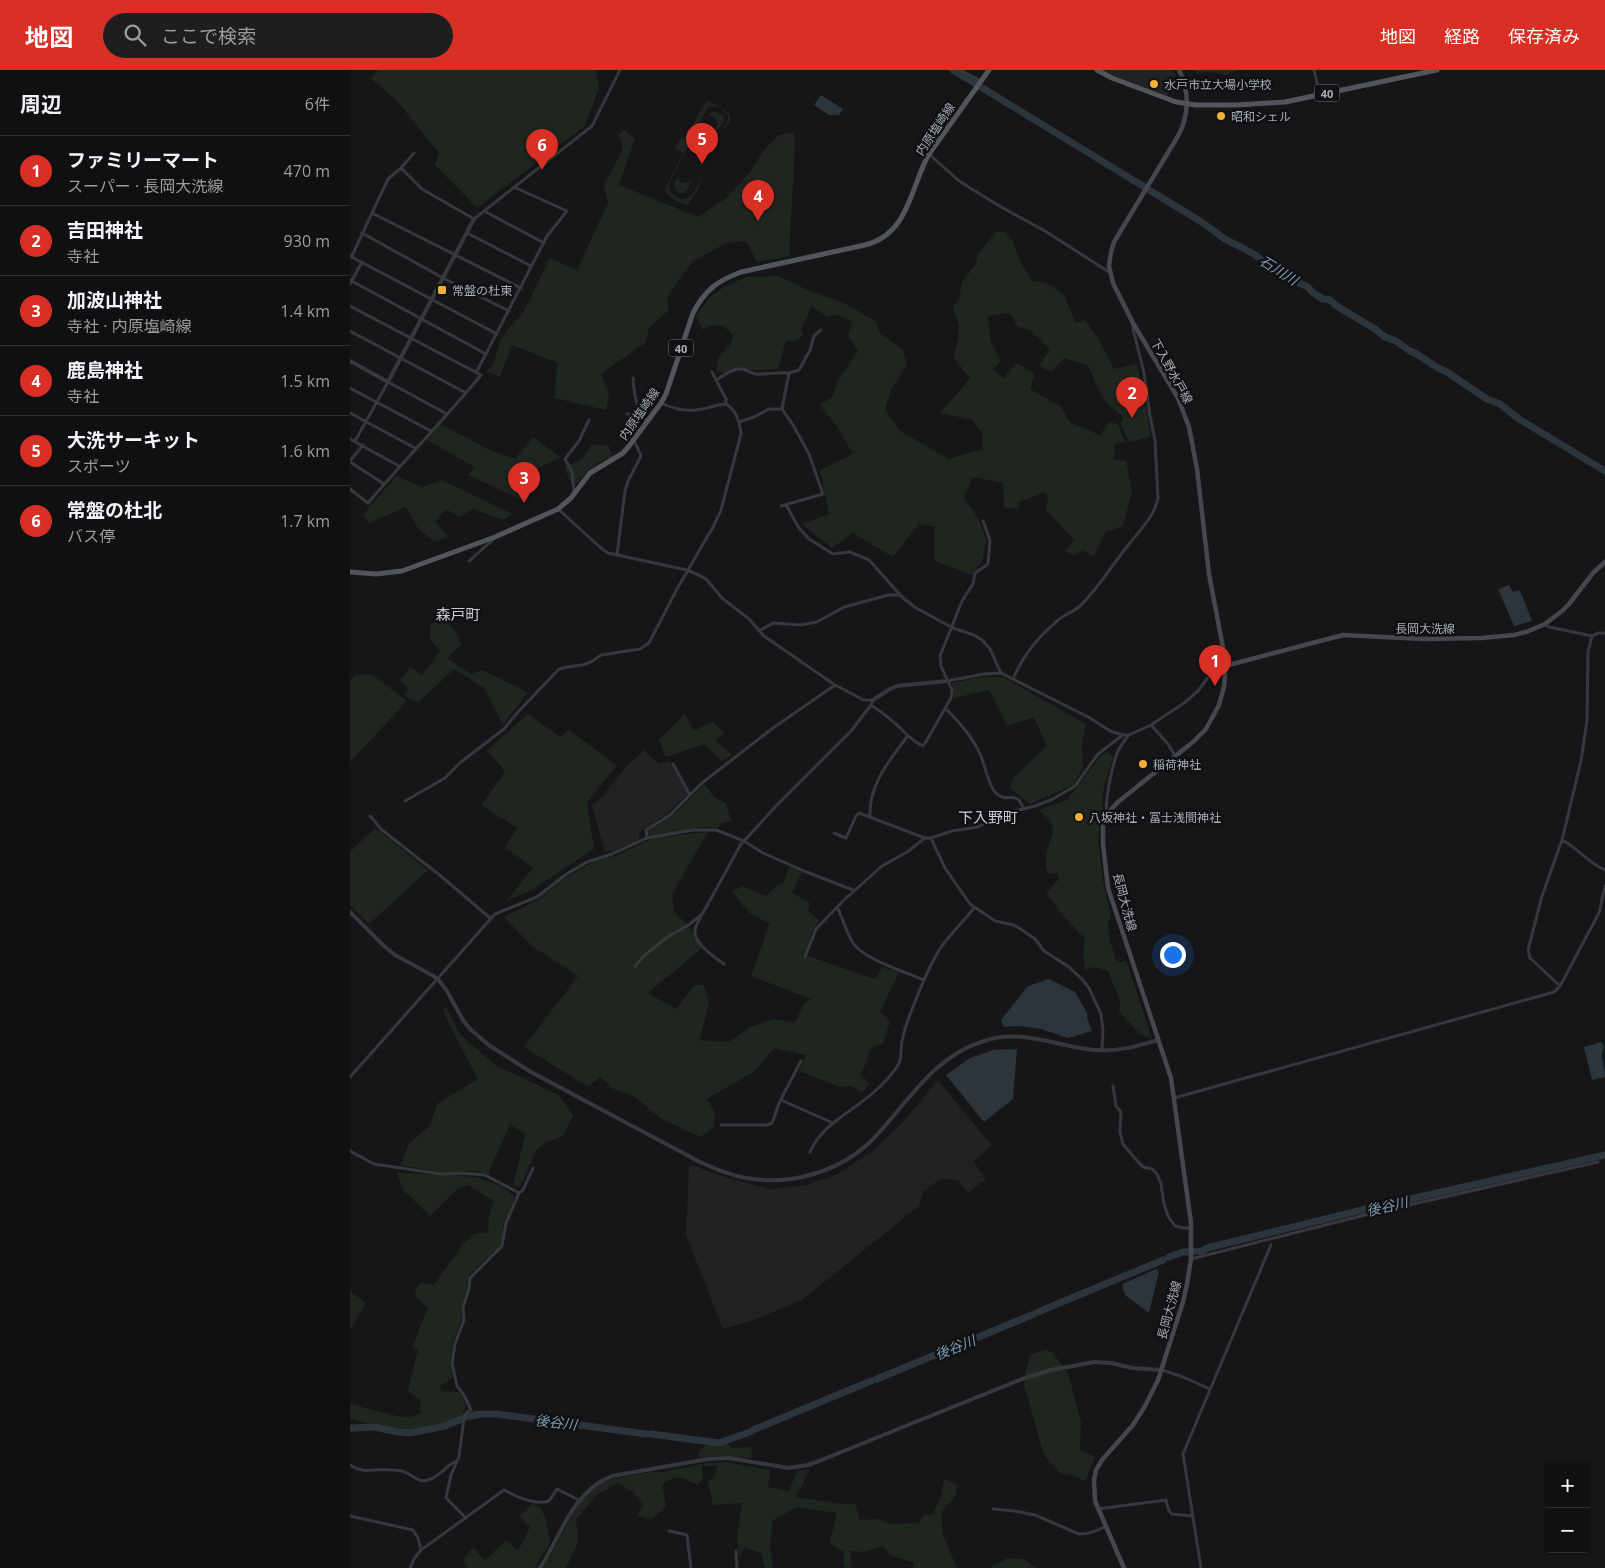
<!DOCTYPE html>
<html lang="ja">
<head>
<meta charset="utf-8">
<style>
  body { margin:0; font-family:"Open Sans","Noto Sans JP",sans-serif; background:#1e1e20; color:#f1f3f6 }
  .controls { position:absolute; right:15px; bottom:15px; display:grid; overflow:hidden; border-radius:5px; box-shadow:0 1px 4px #0004 }
  .controls button { width:45px; height:45px; display:grid; place-items:center; padding:0; border:0; border-bottom:1px solid #303032; background:#101012; color:#f1f3f6; font:25px sans-serif }
  .you { position:absolute; left:822px; top:884px; width:18px; height:18px; margin:-12px; border:4px solid #fff; border-radius:50%; background:#1a73e8; box-shadow:0 0 0 8px #1a73e833 }
  .badge { display:grid; place-items:center; width:32px; height:32px; border-radius:50%; background:#d93025; color:#fff; font-size:16px; font-weight:700 }
  .pin { position:absolute; translate:-50% -41px; filter:drop-shadow(0 1px 2px #0008) }
  .pin::after { content:''; position:absolute; top:26px; width:18px; height:15px; background:inherit; clip-path:polygon(0 0,100% 0,50% 100%) }
  .list { margin:0; padding:0; list-style:none }
  h2 { display:flex; justify-content:space-between; align-items:center; height:65px; margin:0; padding:0 20px; font-size:21px }
  h2 small { font-size:16px; font-weight:400; color:#9c9d9f }
  .list li { display:grid; grid-template-columns:32px 1fr auto; gap:15px; align-items:center; box-sizing:border-box; height:70px; padding:0 20px; border-top:1px solid #303032 }
  .list b { display:block; font-size:19px; white-space:nowrap }
  .list p { margin:0; font-size:16px; white-space:nowrap; color:#9c9d9f }
  .list em { font-size:16px; font-style:normal; color:#9c9d9f }
  .icon { flex:none; width:28px; height:28px; fill:none; stroke:currentColor; stroke-width:2; stroke-linecap:round; stroke-linejoin:round }
  .map { position:relative; flex:none; width:1255px; height:1498px; overflow:hidden }
  header { display:flex; align-items:center; gap:30px; box-sizing:border-box; height:70px; padding:0 25px; background:#d93025; color:#fff }
  header strong { font-size:24px }
  nav { display:flex; gap:28px; margin-inline-start:auto; font-size:18px }
  .search { width:350px; height:45px; background:#1e1e20; display:flex; align-items:center; gap:12px; box-sizing:border-box; padding:0 18px; border-radius:28px; color:#9c9d9f; font-size:19px }
  main { display:flex }
  aside { flex:1; background:#101012 }
  .map>svg:first-child { display:block }
  .built { fill:#222225 }
  .green { fill:#1e261f }
  .water { fill:#2c353c }
  .lines { fill:none; stroke-linecap:round; stroke-linejoin:round }
  .river { stroke:#2c353c; stroke-width:7 }
  .minor { stroke:#37383d; stroke-width:3 }
  .tertiary { stroke:#37383d; stroke-width:4 }
  .secondary { stroke:#45474d; stroke-width:4.5 }
  .primary { stroke:#53555c; stroke-width:5 }
  .poi-dot { fill:#f2b134; stroke:#111113; stroke-width:2 }
  .labels { text-anchor:middle; dominant-baseline:central; stroke-width:5; stroke-linejoin:round; paint-order:stroke }
  .shield { fill:#111113; stroke:#7b7e86; stroke-width:1 }
  .shield-label { font-size:11px; font-weight:bold; fill:#a8adb8 }
  .poi-label { font-size:12px; fill:#a8adb8; stroke:#111113; text-anchor:start }
  .street-label { font-size:12px; fill:#a8adb8; stroke:#111113 }
  .water-label { font-size:14px; font-style:italic; fill:#7f9bb3; stroke:#111113 }
  .quarter-label { font-size:15px; fill:#c9ccd4; stroke:#111113 }
</style>
</head>
<body>
<header>
<strong>地図</strong>
<div class="search"><svg class="icon" aria-label="search" viewBox="0 0 24 24"><circle cx="10" cy="10" r="6"/><path d="M15 15l6 6"/></svg>ここで検索</div>
<nav><a>地図</a><a>経路</a><a>保存済み</a></nav>
</header>
<main>
<aside>
<h2>周辺<small>6件</small></h2>
<ul class="list">
<li><span class="badge">1</span><div><b>ファミリーマート</b><p>スーパー · 長岡大洗線</p></div><em>470 m</em></li>
<li><span class="badge">2</span><div><b>吉田神社</b><p>寺社</p></div><em>930 m</em></li>
<li><span class="badge">3</span><div><b>加波山神社</b><p>寺社 · 内原塩崎線</p></div><em>1.4 km</em></li>
<li><span class="badge">4</span><div><b>鹿島神社</b><p>寺社</p></div><em>1.5 km</em></li>
<li><span class="badge">5</span><div><b>大洗サーキット</b><p>スポーツ</p></div><em>1.6 km</em></li>
<li><span class="badge">6</span><div><b>常盤の杜北</b><p>バス停</p></div><em>1.7 km</em></li>
</ul>
</aside>
<div class="map">
<svg width="1255" height="1498" viewBox="0 0 1255 1498">
  <rect width="100%" height="100%" fill="#161618"/>
  <!-- built -->
  <path class="built" d="M752,0H823L826,5L817,26L766,7Z
    M294,680L309,694L319,691L338,724L315,745L289,763V770L283,774L263,781L255,782L242,735L253,726L255,722L278,695Z
    M588,1010L642,1076L623,1091L636,1109L618,1123L608,1110L590,1109L573,1122L569,1136L452,1230L401,1251L373,1259L336,1165L339,1098L341,1095L375,1107L421,1119L456,1115L488,1104L525,1079L553,1052Z"/>
  <!-- green -->
  <path class="green" d="M28,0H246L249,18L235,56L127,138L85,95L89,83L46,30L21,9Z
    M843,0H887L876,5L860,2L847,3Z
    M358,31C366,34 374,39 380,45V51L372,61L378,51V45L369,37H358L319,114C318,122 325,127 333,129C348,125 348,111 354,101L348,119L338,135L326,131L315,122L316,117L333,83L325,78L331,67L334,69L356,32Z
    M363,41L367,42L374,47L373,53L367,60L365,59L367,54L366,48L360,46L356,50L360,43Z
    M274,60L285,69L269,115L348,147L376,128L397,106L415,79L429,65L444,62L445,75L439,186L407,192L396,171L376,173L344,191L334,202L317,228L319,240L299,258L296,272L251,304L259,323L256,340L204,328L208,293L162,275L150,307L136,301L143,296L149,274L156,261L173,243L200,188L227,200L258,133L254,115L272,81V73L268,65Z
    M328,105L329,110L332,113L342,110L338,119L334,123H329L324,118V114Z
    M646,162H654L663,171L670,191L683,212H695L714,225L726,253L735,250L749,270L764,299L787,294L796,335L801,367L779,372L770,353L773,349C770,341 765,341 759,335C748,324 744,309 738,295L714,288L701,302L689,296L700,279L680,260L668,257L660,243L638,246L641,272L651,291L643,300L654,308L666,293L685,304L680,319L710,336L721,353L750,365L759,352L768,354L775,372L765,374L764,389L776,391L782,421L773,456L756,462L743,487L733,480L724,486L715,481L724,470L696,440L698,426L694,422L670,432L668,439L654,437L653,413L623,407L614,428L629,449L636,470L632,492L621,505L585,491V457L569,454L543,487L503,463L482,478L452,454L479,444L470,400L503,384L486,355L469,335L482,327L489,309L508,281L498,266L502,252L488,245L477,247L462,236L451,259L454,265L445,271H436L428,299L405,300L389,298L374,303L366,301L368,289L382,272L383,266L374,256L361,255L353,260L346,246L360,227L374,217L396,207L428,206L458,220L496,234L526,252L530,263L553,280L557,295L542,318L535,339L550,361L599,389L632,379L633,365L622,350L590,343L620,308L604,288C605,277 610,267 609,256C608,248 604,244 603,236L609,229L612,212L626,194L628,184Z
    M90,354L140,380L165,389L183,367L210,387L176,405L185,421L172,430L118,405L125,397L77,370Z
    M242,374L259,376L262,387C242,394 239,398 226,415L219,409L215,397L232,389Z
    M46,406L72,417L92,410L162,444L153,450L123,439L109,447L96,439L85,451L98,467L84,472L67,457L56,437L19,453L13,445Z
    M85,551L97,552L106,562L111,575L97,588L121,604L132,600L178,622L153,655L134,618L104,599L68,633L55,626L58,618L50,610L60,597L72,605L90,581L80,569V556Z
    M21,604L57,631L0,692V610L6,605Z
    M631,607H653L736,654L732,675L733,698L723,715L680,734L659,718L664,707L697,676L684,647L657,656L639,620L604,628L602,613Z
    M178,644L210,667L219,660L267,695L237,733L244,779L180,821L156,831L183,798L155,777L167,758L131,735L155,702L137,680Z
    M335,644L344,661L362,651L375,664L365,670L382,685L372,691L354,674L316,687L309,670Z
    M758,681L763,688L754,716L752,736L754,743L750,752L748,770L753,812L761,845L758,853L760,871L766,890L770,892L776,890L802,969C791,969 776,948 769,941L770,931L758,901L744,897L735,900L733,882L735,869L710,842L696,823L709,809L707,803L698,804C697,799 695,793 696,788C698,764 715,760 688,740L717,730L750,687Z
    M354,714L364,727L376,733L381,751L370,754L368,758L353,757L299,767L298,761L326,743Z
    M25,758L78,800L19,854L0,835V782Z
    M358,762L322,824L324,841L339,857L352,878L298,923L326,939L345,915H354L359,933L350,970L378,972L401,957L423,949L445,953L454,933L461,929L401,906L420,853C400,846 394,839 383,821L393,816L416,826L425,817L433,813L439,796L452,802L442,823L460,833L458,841L469,850L460,867L455,885L525,909L532,897L549,902L530,942L540,952L533,973L520,979L516,994L510,1003L519,1013L512,1023L502,1016L490,1017L449,1001L456,985L424,978L405,1001L357,1029L365,1042L364,1057L350,1067L310,1048L285,1027L264,1019L250,1007L238,1017L174,977L228,906L182,876L154,847L187,830L211,810L245,791L265,786L304,768Z
    M96,936L109,963L145,995L209,1025L223,1046L213,1066L197,1072L187,1079L170,1117L163,1116L175,1065L160,1054L138,1104L126,1101L89,1102L51,1095L58,1075L80,1055L87,1034L128,1009L105,966L93,940Z
    M47,1103C79,1105 124,1101 152,1117C156,1119 160,1123 164,1126L163,1135L153,1154V1169L150,1176L118,1206L117,1219L111,1237L112,1249L103,1273L100,1292L103,1307L90,1316L92,1321L109,1322C118,1334 115,1335 112,1347L101,1353L59,1362H52L0,1349V1334L47,1346L61,1347L70,1343L71,1330L58,1321L68,1280L62,1277L78,1238L66,1227L65,1220L71,1213L84,1215L113,1174L124,1164L138,1162L139,1147L144,1131L118,1115L108,1118L80,1146L53,1120Z
    M0,1221L16,1233L0,1260Z
    M696,1280L702,1282L718,1303L731,1352L730,1380L745,1387L735,1411L722,1405L710,1403L694,1385L674,1315L676,1299L681,1284Z
    M359,1373L377,1374L382,1378L401,1377L402,1388L365,1386L347,1388L349,1381Z
    M377,1392L420,1400L418,1417L439,1421L447,1401L460,1399L446,1427L493,1434H505L510,1450L529,1449L540,1454L569,1453L573,1445H582L591,1426L594,1409L607,1415L605,1427L591,1442L593,1465L607,1498H563L564,1493L540,1485L533,1476L514,1482L501,1481V1498L494,1497V1482L480,1473L487,1443L446,1437L422,1451L420,1476L423,1498H415L411,1483L395,1478L389,1486L387,1467L392,1433L363,1435L358,1412L364,1406L368,1396H352L353,1408L347,1415C331,1406 327,1405 312,1414L316,1436L301,1450L287,1446L293,1435L283,1422L267,1413L247,1425L226,1449L228,1472L216,1498H193L230,1432L242,1419L257,1410L301,1402H313L356,1393Z
    M182,1434L190,1437L196,1449L200,1472L185,1498H117L113,1488L123,1478L135,1490L156,1470L168,1481L180,1457L169,1446Z
    M658,1488L674,1489L687,1498H640Z"/>
  <!-- water -->
  <path class="water" d="M471,25L493,39L489,45H479L464,35Z
    M1159,515L1163,522L1170,520L1182,551L1164,556L1148,519Z
    M699,909L725,922L737,943V947L742,961L718,968L691,959L669,956L654,957L651,950L678,916Z
    M1251,972L1254,976C1249,987 1255,995 1255,1007L1242,1010L1234,977Z
    M667,979L663,1029L634,1052L596,1005L620,988L643,980Z
    M806,1199L809,1202L799,1243L775,1225L772,1214Z"/>
  <g class="lines">
    <!-- river -->
    <path class="river" d="M603,0L850,151L875,169L904,184L916,193L923,195L942,207L947,212L958,217L962,222L973,229L980,230L985,235L1025,259L1035,267L1046,271L1060,281L1065,283L1088,298L1097,302L1137,329L1150,334L1169,349L1255,401
      M819,1187L833,1182L852,1181L857,1178L1016,1139L1255,1085
      M688,1242L813,1190
      M527,1309L684,1244
      M115,1347L131,1344H147L296,1364
      M0,1358L25,1357L47,1362L60,1363L95,1356L112,1349
      M403,1360L521,1311
      M301,1364L369,1373L400,1362"/>
    <!-- minor -->
    <path class="minor" d="M610,0L631,11
      M964,0L970,25
      M579,84L608,110L620,118L653,138L695,161L759,202
      M51,98L72,119L124,149L242,56L270,0
      M134,141L194,173
      M22,143L171,218
      M12,163L93,208L159,241
      M117,163L181,196
      M0,186L147,264
      M2,186L38,109L51,98L64,83
      M0,210L136,284
      M0,214L12,192
      M0,236L131,305C95,349 55,389 18,433L0,419
      M0,261L116,323
      M362,302L376,329V334
      M126,303L197,166L217,141L164,117
      M283,308C284,323 286,340 297,351
      M366,310C375,305 385,296 396,300C401,303 405,305 411,304C421,304 429,302 439,303
      M0,318L81,361
      M0,343L65,378
      M277,344L291,345
      M389,352L404,347L419,339H432
      M0,369L49,396
      M5,371L38,312L97,344
      M0,391L13,375
      M0,392L34,414
      M224,422L222,402L215,389L229,371L239,350
      M436,435L449,458L459,469L483,484L500,482L519,490L553,528L566,538L603,558L624,565L632,570L640,579L651,603
      M431,436L473,424L459,384L443,355L432,339L439,303L449,300L460,280L464,266L471,260
      M208,439L252,479L258,483L337,500L351,506L357,510L372,528L399,549L414,566L485,615L508,627L513,630H523L521,635L501,661L427,735L394,771L391,774L353,843L340,854L316,868L295,885L285,896
      M267,485L275,421L278,411L291,386L284,370
      M119,491L145,468
      M1195,554L1199,557L1242,566L1249,563H1255
      M409,561L423,553L451,555L467,552L494,537L539,525H548L553,527
      M663,609C673,585 688,567 707,551C714,545 723,542 730,536C749,518 763,493 780,473C791,459 805,445 808,428L805,370L800,346L794,303L783,259V253
      M597,611L634,604L651,603L740,648L760,661L773,665H779L801,655L834,633L848,621L864,599L875,596
      M521,635C528,640 535,644 541,650C553,659 558,669 573,676L577,670L601,628L602,620L591,596L590,586L612,531L623,514L625,503L638,494L640,470L633,451
      M595,638C609,652 622,666 630,684C635,694 638,716 646,723C656,734 667,719 673,738
      M801,655L818,674L825,686
      M323,694L340,725
      M55,731L95,708L111,692L154,659L168,642L209,599L217,597L232,595L241,592L251,585L290,579L299,573L327,519L363,457L371,440L391,364C390,353 386,340 376,334C368,334 360,338 352,339C337,342 325,340 311,333
      M757,744C754,732 763,691 769,679C772,674 775,670 778,666
      M20,746L32,760L92,807L140,848
      M520,746C519,714 539,691 557,667
      M484,763L496,768L506,746L509,743L575,768H581L602,761L628,757L654,744L685,736L703,729L725,716L748,684L773,665
      M297,768L296,760L320,745L352,713L423,658L485,615
      M581,768L595,798L620,834L645,851L664,855L672,860L685,869L694,881L719,897L732,909L739,918L751,944L753,960L752,980
      M1212,770C1228,778 1238,793 1255,800
      M487,837C493,848 496,863 503,873C513,889 556,902 574,910
      M352,844C350,849 344,857 345,862C345,874 365,888 374,894
      M455,887L466,859L493,831L532,796L557,782L575,768
      M1210,916L1180,888L1178,880L1192,826L1212,770L1231,691L1237,650L1238,582L1242,566
      M0,1007L145,844L187,827L215,805L237,792L262,784L297,768L343,760H366L394,771L413,783L454,801L503,820
      M763,1016L766,1036L771,1042L770,1062L773,1074L782,1085L793,1097L802,1099L807,1104L811,1114L814,1134L818,1146L825,1156L833,1158H841
      M824,1028L1204,922L1210,916L1249,843L1255,816
      M431,1030L483,1053
      M371,1055H417L422,1053L430,1031L451,991
      M0,1081L24,1094L91,1104L111,1103L135,1105L169,1123
      M460,1082C470,1059 490,1048 509,1034C523,1024 537,1011 547,997C553,989 550,980 552,971C555,956 561,941 567,927C574,910 581,891 592,876C602,862 614,851 624,838
      M841,1189L1015,1145L1248,1092
      M812,1300L833,1307L860,1319
      M0,1395C14,1405 25,1398 42,1400C46,1400 53,1401 57,1403C65,1407 69,1413 78,1410C91,1407 95,1395 107,1391
      M643,1439L665,1441L685,1445L729,1464C740,1464 747,1461 756,1456
      M748,1439L816,1430L819,1441L822,1444L843,1446
      M0,1446L63,1460L68,1468L71,1480
      M116,1448L96,1428L101,1405L109,1387L114,1348L117,1342L121,1340L114,1325L107,1316L102,1293L105,1274L114,1250L113,1237L119,1219L120,1208L152,1176L156,1153L169,1123L173,1120L183,1098
      M319,1461L337,1465L341,1498
      M386,1481L387,1498
      M60,1498L64,1489L71,1480L154,1420C165,1426 185,1436 199,1431L207,1419L229,1430
      M851,1498L833,1384L921,1175"/>
    <!-- tertiary -->
    <path class="tertiary" d="M0,291L38,312L124,149
      M523,630L540,619L547,616L597,611
      M0,842L34,876L45,885L87,908L97,921L113,950L120,959L140,976L181,1002L350,1092C365,1099 380,1105 396,1108C440,1116 490,1102 522,1070C560,1031 582,986 637,970C674,959 709,977 745,980C768,982 787,976 808,970
      M190,1498C211,1465 223,1421 262,1406L358,1389L379,1388L438,1398L458,1395L469,1391L672,1309L701,1300L744,1292L761,1293L782,1298L812,1300"/>
    <!-- secondary -->
    <path class="secondary" d="M875,596L993,565L1074,569L1132,568L1164,565L1176,562L1195,554L1212,541L1219,534L1243,503L1255,492
      M774,1498L745,1431L744,1410L746,1400L752,1390L783,1355L795,1336L808,1310L833,1232L837,1214L841,1189V1153L821,1008L758,818L753,774V756L757,744L768,732L843,672L856,659L869,635L874,617L875,606L874,583L859,504L847,399L839,357L828,328L783,253L763,213L759,196L761,182L764,172L828,66C839,46 840,21 829,0"/>
    <!-- primary -->
    <path class="primary" d="M747,0L762,8L826,32L846,35H887L935,32L1087,0
      M0,502L26,504L52,501L145,467L208,439L221,428L240,403L273,383L279,376L311,333L316,324L343,243C355,220 367,211 391,202L515,175C559,164 560,118 579,84L639,0"/>
  </g>
  <!-- markers -->
  <g class="poi-dot">
    <circle cx="804" cy="14" r="5"/>
    <circle cx="871" cy="46" r="5"/>
    <rect x="87" y="215" width="10" height="10" rx="2.5"/>
    <circle cx="793" cy="694" r="5"/>
    <circle cx="729" cy="747" r="5"/>
  </g>
  <g class="labels">
    <!-- shield labels -->
    <g class="shield">
      <rect x="964.5" y="14.5" width="25" height="17" rx="4"/>
      <rect x="318.5" y="269.5" width="25" height="17" rx="4"/>
    </g>
    <g class="shield-label">
      <text x="977" y="23">40</text>
      <text x="331" y="278">40</text>
    </g>
    <!-- poi labels -->
    <g class="poi-label">
      <text x="814" y="14">水戸市立大場小学校</text>
      <text x="881" y="46">昭和シェル</text>
      <text x="102" y="220">常盤の杜東</text>
      <text x="803" y="694">稲荷神社</text>
      <text x="739" y="747">八坂神社・冨士浅間神社</text>
    </g>
    <!-- street labels -->
    <g class="street-label">
      <text transform="translate(585 59) rotate(-56)">内原塩崎線</text>
      <text transform="translate(822 301) rotate(61)">下入野水戸線</text>
      <text transform="translate(289 344) rotate(-55)">内原塩崎線</text>
      <text x="1075" y="558">長岡大洗線</text>
      <text transform="translate(775 832) rotate(75)">長岡大洗線</text>
      <text transform="translate(819 1240) rotate(-75)">長岡大洗線</text>
    </g>
    <!-- water labels -->
    <g class="water-label">
      <text transform="translate(929 200) rotate(32)">石川川</text>
      <text transform="translate(1037 1136) rotate(-13)">後谷川</text>
      <text transform="translate(605 1277) rotate(-22)">後谷川</text>
      <text transform="translate(206 1352) rotate(7)">後谷川</text>
    </g>
    <!-- quarter labels -->
    <g class="quarter-label">
      <text x="108" y="544">森戸町</text>
      <text x="638" y="747">下入野町</text>
    </g>
  </g>
</svg>
<div class="controls">
<button>+</button>
<button>−</button>
</div>
<div class="you"></div>
<div class="pin badge" style="left:865px;top:616px">1</div>
<div class="pin badge" style="left:782px;top:348px">2</div>
<div class="pin badge" style="left:174px;top:433px">3</div>
<div class="pin badge" style="left:408px;top:151px">4</div>
<div class="pin badge" style="left:352px;top:94px">5</div>
<div class="pin badge" style="left:192px;top:100px">6</div>
</div>
</main>
</body>
</html>
